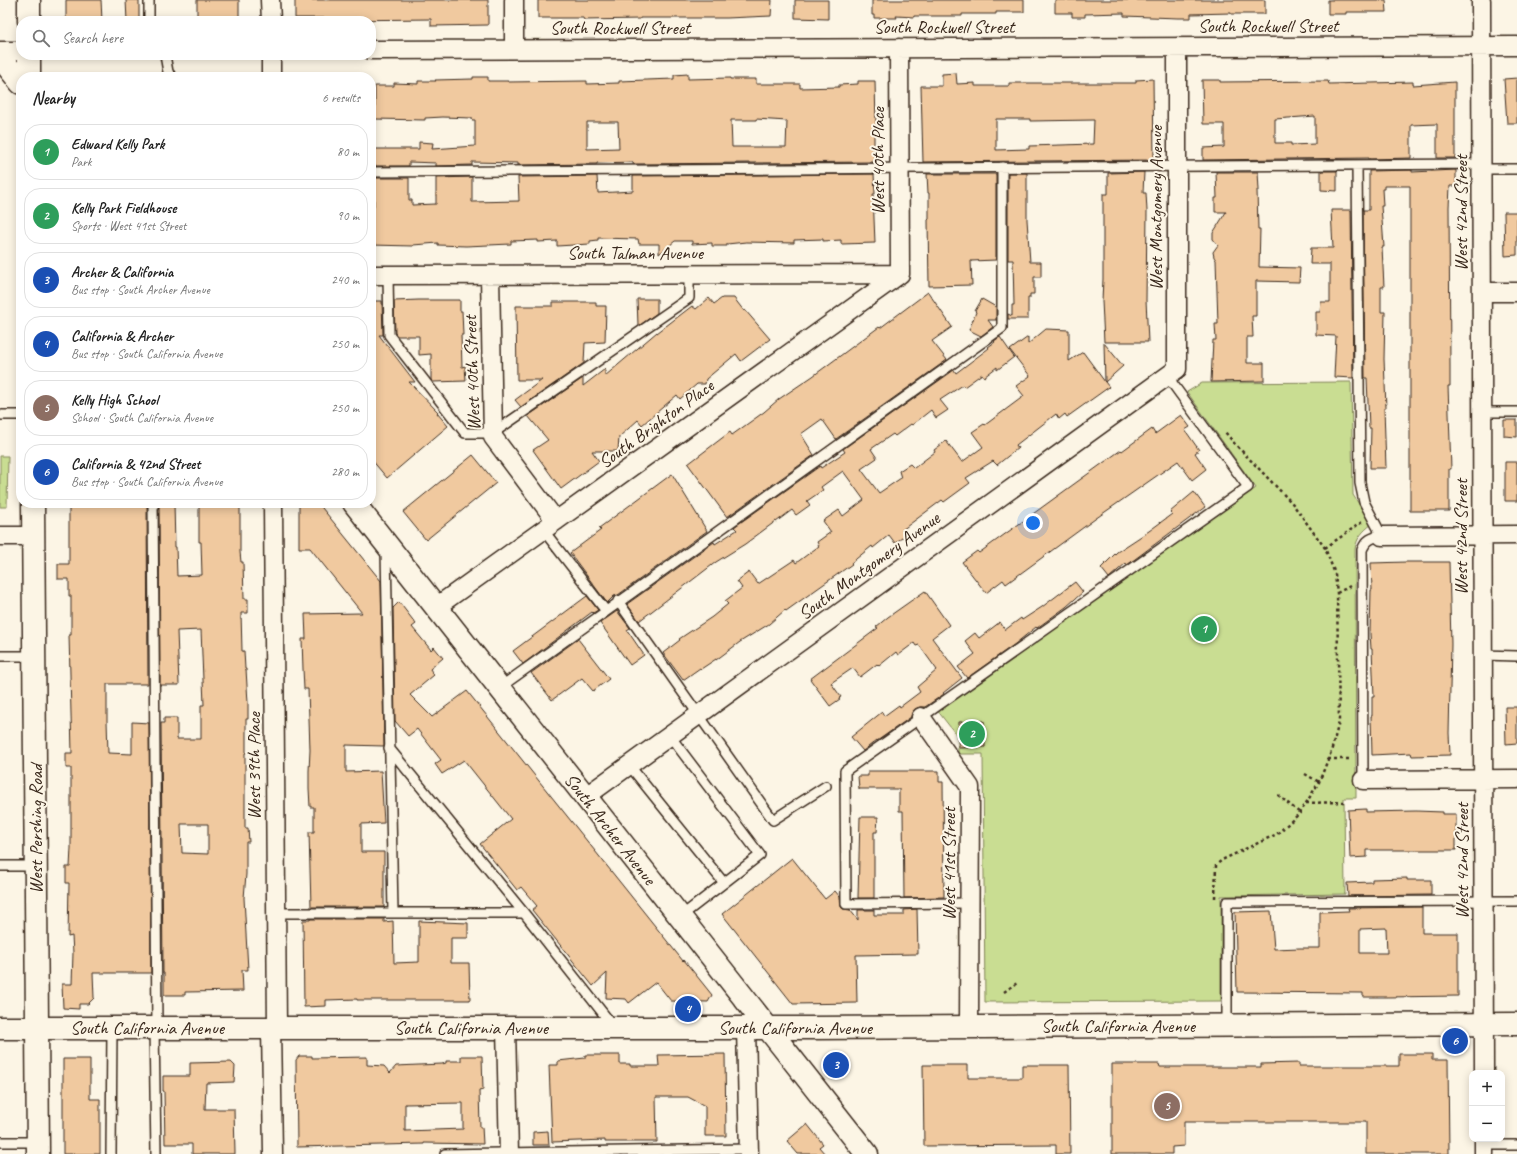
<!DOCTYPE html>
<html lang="en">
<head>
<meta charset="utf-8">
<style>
  body { margin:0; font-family:Caveat,sans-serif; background:#f6f6f6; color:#222 }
  .controls { position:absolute; right:12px; bottom:12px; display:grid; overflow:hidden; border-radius:8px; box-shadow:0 2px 10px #0003 }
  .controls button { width:36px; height:36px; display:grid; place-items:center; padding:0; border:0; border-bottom:1px solid #e0e0e0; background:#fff; color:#222; font:20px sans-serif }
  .you { position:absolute; left:1033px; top:523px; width:14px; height:14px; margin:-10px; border:3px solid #fff; border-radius:50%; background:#1a73e8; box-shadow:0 0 0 6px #1a73e833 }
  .badge { display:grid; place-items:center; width:26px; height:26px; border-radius:50%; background:#111827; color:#fff; font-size:13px; font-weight:700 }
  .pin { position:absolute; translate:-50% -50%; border:2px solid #fff; box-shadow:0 1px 4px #0006 }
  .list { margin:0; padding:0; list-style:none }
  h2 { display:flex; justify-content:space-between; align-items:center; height:52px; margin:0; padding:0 16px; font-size:17px }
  h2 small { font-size:13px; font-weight:400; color:#767676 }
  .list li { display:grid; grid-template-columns:26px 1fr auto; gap:12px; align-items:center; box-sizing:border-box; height:56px; margin:0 8px 8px; padding:0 8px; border:1px solid #e0e0e0; border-radius:16px }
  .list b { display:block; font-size:15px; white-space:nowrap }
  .list p { margin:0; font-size:13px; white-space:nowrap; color:#767676 }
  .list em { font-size:13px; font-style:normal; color:#767676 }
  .icon { flex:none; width:22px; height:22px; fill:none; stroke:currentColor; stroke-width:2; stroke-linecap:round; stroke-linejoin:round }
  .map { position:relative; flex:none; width:1517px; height:1154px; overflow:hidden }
  .search { position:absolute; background:#fff; box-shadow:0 2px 10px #0003; left:16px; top:16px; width:360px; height:44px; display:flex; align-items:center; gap:10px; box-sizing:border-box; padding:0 14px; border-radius:16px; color:#767676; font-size:15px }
  .panel { position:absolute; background:#fff; box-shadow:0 2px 10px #0003; left:16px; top:72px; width:360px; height:436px; border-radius:16px }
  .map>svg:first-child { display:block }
  .green { fill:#c9dd92; stroke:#828458 }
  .building { fill:#f0c99f; stroke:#3b2a1e; fill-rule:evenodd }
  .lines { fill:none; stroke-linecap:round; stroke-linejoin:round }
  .lane-casing { stroke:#3b2a1e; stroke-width:12 }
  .street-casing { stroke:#3b2a1e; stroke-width:21 }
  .secondary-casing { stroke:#3b2a1e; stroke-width:25 }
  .path { stroke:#3b2a1e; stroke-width:2.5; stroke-dasharray:3 3; stroke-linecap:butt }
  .lane { stroke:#fcf5e5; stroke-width:9 }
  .street { stroke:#fcf5e5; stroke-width:18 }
  .secondary { stroke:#fcf5e5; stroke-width:22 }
  .labels { text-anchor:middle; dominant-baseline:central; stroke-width:4; stroke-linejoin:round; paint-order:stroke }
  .street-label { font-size:19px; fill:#3b2a1e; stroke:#fcf5e5 }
</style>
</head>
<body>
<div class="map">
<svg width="1517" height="1154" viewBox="0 0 1517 1154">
  <rect width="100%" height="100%" fill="#fcf5e5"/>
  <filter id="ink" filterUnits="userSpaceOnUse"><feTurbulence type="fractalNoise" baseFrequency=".025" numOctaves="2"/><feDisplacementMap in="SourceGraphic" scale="8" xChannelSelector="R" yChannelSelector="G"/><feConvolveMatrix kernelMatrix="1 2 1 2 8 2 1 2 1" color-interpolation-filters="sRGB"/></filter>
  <g filter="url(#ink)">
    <!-- green -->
    <path class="green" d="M1351,382L1353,495L1372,524C1363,531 1357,537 1355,549L1356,798H1344L1345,894L1221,896V1001L985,1002L983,754H958V737L937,710L1256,488L1187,392L1202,383Z
      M0,456H8L7,507H0Z"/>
    <!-- building -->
    <path class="building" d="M66,0H101L102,21H66Z
      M126,0H139V21H127Z
      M197,0H239V21H197Z
      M295,0H488V25L431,26V19L337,20V18H295Z
      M538,0H772L771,16L727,18H640V19L584,20L583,18H538Z
      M795,0H828V19L795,18Z
      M872,0H1024V12H996V14H962V16H914V17L896,16L897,18H874V15H872Z
      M1055,0H1265V14H1231V13L1191,14V18H1178L1124,16V13L1085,14V17H1072V13H1055Z
      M1328,0H1386L1387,12H1346V14H1328Z
      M956,73L957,84L975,83V86H1009V83H1136V80L1153,79L1154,160L923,162L921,86H942V74ZM996,119H1030V121L1094,120L1093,144L1029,146V149L996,150Z
      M688,74V79L730,78V79H756V84H800V88L839,87V85L858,84V81H875L876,126H874V162L633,164V162L597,163V164L518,165V163L472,162V165L436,166V163L409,162V166H374L373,149H419V142L433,143L432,149L475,146V120H472V118L443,117L425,118V120L375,119V86H394V83L418,84V81H436L435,80L473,79V77H488V81H508V82L587,81V84L619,83V81L674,79V75ZM756,119L787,121L786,147H732L731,120H756ZM587,122H618L619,148L587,149Z
      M1517,78V123H1507L1504,79Z
      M1202,80H1220V82L1328,81L1329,84L1413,82V85L1455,82V158H1437V124L1411,125V158L1369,159V158L1203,160V148L1224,147V124H1203ZM1315,116V144L1291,145V143H1275V119Z
      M1412,170V172L1456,170V186H1450L1449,207L1450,366V386H1448L1451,469H1449V511H1410V186H1384V189H1382L1383,206H1381L1384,247H1382L1384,287H1381V312H1385L1384,359L1386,408H1384L1386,468H1370L1371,428H1369L1367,378H1365L1363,210H1369V171Z
      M1321,171H1337V191L1321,190Z
      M1144,172L1143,193H1146L1147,211L1146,300L1148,342H1104L1102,301L1103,279V194H1108V173Z
      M1216,172H1258L1259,190H1257L1258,229H1260L1259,267L1300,268L1299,282L1256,281V316H1252L1253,337H1247V363H1264V381L1211,382L1213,340H1216L1215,324H1218L1216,260L1214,257L1213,252L1218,245L1213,239V233L1226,212H1215V198H1217Z
      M1008,173H1027V220L1030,262H1041V277H1034V294H1030V298H1028V319H1008V314L1012,316V305H1014L1013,260H1008Z
      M874,174L875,194H873L875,243L841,244V240L823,241V239L794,240V243L746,242L727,244V246H712V243L692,244V241H675L659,254V244H639L638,239L598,238V240L590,241V244L557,246V241L538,242V240L511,241V244L466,246L438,245V243L413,245V246L371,245V207H374V178H409V200H412V205L436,204V178L472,177V202L519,201L518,177L597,176L598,193L633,191V176Z
      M927,174H996V260L971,261L972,285L929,286L928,220L929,219V193H928Z
      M1331,210H1351L1353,378L1334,377L1336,336L1316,335V312H1320L1321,302H1330V264H1310L1311,248H1333Z
      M1504,212H1517V255L1505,256Z
      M928,292L952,327L932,341L947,360L836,439L822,419L801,434L814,455L727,517L688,464L730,432L732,435L764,412L779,399L813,376L879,327L880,328Z
      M709,298L714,304L722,298H734L744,311L745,310L770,339L741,361L736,354L706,379L705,384H697L680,399L677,395L642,425L638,420L619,437L618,451H592L599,461L561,489L533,450L548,440L528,416L583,378V386L605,369V376L657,332V333L692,306L696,309Z
      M637,299H657V313L640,325H638Z
      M982,299L996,307V320H988L993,327L981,336L969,330L976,312L975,311Z
      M419,300H460V311H462L463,335H461L462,367L465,366L466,381L433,382L431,380V354L419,355V336H397L395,333L394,301Z
      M371,301H382L383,335H379L415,382H409L438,412L437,413L448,426L387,478L371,459Z
      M553,302H596V306H606L605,342L585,343L584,363L521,407L515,400L542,380H517L516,306H553Z
      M1046,329L1069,330V361L1083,352L1105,382L1104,343L1123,366L1105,382L1109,387L1067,417L1065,414L1059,419L1056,414L1016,445L1018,448L997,465L993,461L966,478L970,483L944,502L942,500L902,530L906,535L895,543L889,535L873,548L872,546L851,563L852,564L786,611L785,610L769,624L740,642L716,660V659L701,669L700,668L683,680L663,653L680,640L679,639L712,617L728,604L725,601L742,588L737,581L749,572L758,584L794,560L796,563L819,546L817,542L831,532L823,521L839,510L843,516L864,500L843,471L821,487L823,490L807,501L810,505L796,515L792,510L776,522V521L745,544L716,562L639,621L627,604L714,542L715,544L737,530L734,527L820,466L821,468L845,452L843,449L954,370L956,373L989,348L988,347L995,342L994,341L1000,337L1014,357L997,370V367L984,377L982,374L964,387L963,385L940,400L948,410L936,418L931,410L912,425L911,424L895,436L893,434L871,449L877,458L861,469L879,493L901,478L899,471L910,464L914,468L935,452L934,450L946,441L962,462L983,447L972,432L984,424L985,425L1024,396L1016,386L1030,376L1010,350L1028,337V344Z
      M1181,415L1190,427L1185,430L1199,450L1195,453L1206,469L1192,480L1178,461L1095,519L1006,584L1003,580L986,593L962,562L977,551L979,553L1121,450L1122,451L1152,429L1155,434Z
      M1504,420H1517V437L1504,436Z
      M473,455L496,483L426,540L403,512Z
      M1505,462H1517V501H1505Z
      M672,474L707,531L618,595L614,596L607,603L570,553L601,530L599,528Z
      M1194,492L1205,507L1127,565L1126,563L1109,578L1101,568L1117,552L1149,531L1172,514L1170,512Z
      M69,503H147L148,684H107V721L108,753L132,754V722L149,723L151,973H93L94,998L88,1004H79V1009L63,1008L62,984H72L73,953L72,936L68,937L69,883H66V867H70L71,848V768H66V753H72L69,635H71V596H69V579H58V564H69Z
      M159,503H174L175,547H176L177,576L202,575L201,542H199V503H240V552L241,562H243L244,599H248V613H241L242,651H244L245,669H246L248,703V719H246V753H245V828H248L249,842H246V874L244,898L248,970H242L243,991L185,992V995H164V973H163L161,723H164V718H177V739H201V705H204L201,630L177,631L179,685H160ZM181,824H208V854L182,853Z
      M299,503H318L381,581L384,746L346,745V772L381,771L384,823L361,824V852H384V907H311L309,832H314V807H310L309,788V771L310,750L308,689H304L303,669L302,639H306L305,614L362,613L310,548H299Z
      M1407,562H1449L1451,644L1449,733L1450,755L1412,756L1411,753L1372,755L1371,716H1372V696H1374L1372,649H1371L1370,634L1371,590H1372L1371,563Z
      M1075,582L1083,592L1066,607L1037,628L1036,627L1015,644L967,678L958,667L975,654L965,641L975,633L979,638L1000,622L1005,630L1021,618L1022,620L1042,607Z
      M925,591L949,625L932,638L962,678L943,693L944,694L925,707H920L915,709L912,712L911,717L877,741V740L863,751L851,737L882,712L884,716L899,705L900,707L920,692L917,687L937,670L919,645L916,646L914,643L898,655L896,652L879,666L877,664L860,677L853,668L831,683L841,697L839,698L840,699L830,706L810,679L878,628L876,627L888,617Z
      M587,596L598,610L593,613L592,612L523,664L513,651Z
      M399,602L416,624L412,627L431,650L434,647L443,658L430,669L434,675L410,695L432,717L467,691L683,961L684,960L712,995L708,1002L671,1001L656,982L629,1003L626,999L606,998L607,973L593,986L532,910L537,906L521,887L517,890L480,844L511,819L464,760L442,774L435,764L441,760L417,729L408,736L395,721L393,608Z
      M617,611L630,628L627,630L644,655L630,665L600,623Z
      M578,639L609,679L593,691L582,678L552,700L531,673Z
      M1505,707H1517V743L1506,744Z
      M984,721L985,747L959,748V722Z
      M868,771H939V782H943L944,897L904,898L903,811H899V789H859L858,776H868Z
      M1366,809V812L1416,811L1443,812V814H1456V850H1367V857L1350,858L1348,810Z
      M860,817H878L877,832H874V898H858Z
      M792,858L825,899L835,891L840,897L841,907L843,909L850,910L858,920V910H874V915H904V910L917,909L918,954L856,955L857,1003L793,1004L722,914Z
      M1407,878V880H1431V895L1348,896L1347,883L1372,882V879Z
      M1422,907V933H1458V996L1386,997H1363V993L1237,992L1235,912L1271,911L1274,949L1300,948H1320V912L1349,911L1348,908ZM1386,928L1387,953H1360V929Z
      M310,919H384V922L393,921L394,963L419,962V921L468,923V938H451V963H469L470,1000H357V999L326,1000V1006L304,1007L303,920H310Z
      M725,1054L726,1136H705V1106L688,1097H656L657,1142H605V1140L552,1142L549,1065H558V1061L585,1058V1055H620V1064H630V1066H659L658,1055Z
      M1399,1054H1432V1060H1448L1449,1154H1366V1122H1184V1146L1172,1147V1154H1112V1064H1159L1160,1067H1261V1064L1299,1063V1066H1399Z
      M299,1056H312V1058L367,1057V1065L384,1066L390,1073L396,1066L442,1064L446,1063V1061H461V1056H482L483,1090L479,1091L480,1127H482L483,1144L424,1143V1144L297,1147L296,1060ZM463,1103V1129L405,1131V1104Z
      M63,1059H90V1099H100V1154H63Z
      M231,1062L235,1066L234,1082L206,1083L205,1109H234L235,1154H192V1144H165L164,1091H163V1076H190V1063Z
      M923,1065H968V1078H1022V1065H1069L1070,1154H1056V1145L924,1146Z
      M807,1124L823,1144L819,1147L825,1154H798L787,1141Z
      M548,1131L549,1145H533V1132Z"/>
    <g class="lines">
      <!-- lane casing -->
      <g class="lane-casing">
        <path id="lane" d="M149,0V21
          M165,55L168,72L172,77
          M1357,165L1360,483L1364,502L1382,536C1372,537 1366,540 1362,550L1363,780
          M1481,169H1517
          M371,172L1481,164
          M388,275L389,335L465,433H493L689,298V274
          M1482,412H1517
          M0,415H21
          M153,503L157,1028
          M544,531L606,611
          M386,551L393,913
          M618,601L773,820L826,786
          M1483,655L1517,656
          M0,656H34
          M499,688L1002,328V167
          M670,736L760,855L680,917
          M389,748L524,913L613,1026
          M629,765L724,883
          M0,866H36
          M970,903L846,904L845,771L1248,487L1167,376
          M276,913H524
          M1227,1025V902L1517,901
          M154,1028L156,1154
          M0,1142H38
          M1484,1145H1517
          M111,1154L112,1028
          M445,1154L748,1149"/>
      </g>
      <!-- street casing -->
      <g class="street-casing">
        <path id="street" d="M270,0L271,21
          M514,0V49
          M1481,0L1484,1073
          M899,48L900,274
          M371,50L1517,46
          M0,51H21
          M271,55V77
          M371,275L900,274
          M490,275L493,437L556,521
          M1482,292H1517
          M273,503L277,1028
          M0,536H33
          M1382,536L1517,535
          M436,607L900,274
          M921,717L970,787L969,1027
          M1363,780L1517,779
          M585,797L1177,369V47
          M271,1028L273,1154
          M506,1028L509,1154
          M746,1028L749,1154
          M1484,1139V1154"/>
      </g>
      <!-- secondary casing -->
      <g class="secondary-casing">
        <path id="secondary" d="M29,0V21
          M29,55V77
          M0,57L21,83
          M33,503L38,1154
          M354,503L867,1154
          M0,1028H810L1517,1024"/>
      </g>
      <!-- path -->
      <path class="path" d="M1325,548L1362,522
        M1337,593L1350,586
        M1328,759H1352
        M1305,774L1319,782
        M1278,795L1300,813
        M1306,803L1344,802
        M1215,898L1216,865L1222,860L1277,834L1300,813L1319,782L1331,752L1339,722L1337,593L1335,574L1325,548L1292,503L1235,444L1225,432
        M1004,992L1017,983"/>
      <!-- lane -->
      <use href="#lane" class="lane"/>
      <!-- street -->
      <use href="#street" class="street"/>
      <!-- secondary -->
      <use href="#secondary" class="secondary"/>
    </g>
  </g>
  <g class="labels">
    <!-- street labels -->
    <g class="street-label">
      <text x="1268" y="26">South Rockwell Street</text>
      <text x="944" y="27">South Rockwell Street</text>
      <text x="620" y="28">South Rockwell Street</text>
      <text transform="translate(878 161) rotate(-90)">West 40th Place</text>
      <text transform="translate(1156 208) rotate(-90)">West Montgomery Avenue</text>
      <text transform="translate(1461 213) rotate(-90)">West 42nd Street</text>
      <text x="635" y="253">South Talman Avenue</text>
      <text transform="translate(472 373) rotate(-92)">West 40th Street</text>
      <text transform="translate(656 424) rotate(-36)">South Brighton Place</text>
      <text transform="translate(1461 537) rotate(-90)">West 42nd Street</text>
      <text transform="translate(869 566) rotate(-36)">South Montgomery Avenue</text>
      <text transform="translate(254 766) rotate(-90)">West 39th Place</text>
      <text transform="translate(36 829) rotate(-90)">West Pershing Road</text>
      <text transform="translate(610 829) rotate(52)">South Archer Avenue</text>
      <text transform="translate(1462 861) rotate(-90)">West 42nd Street</text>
      <text transform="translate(949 864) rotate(-90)">West 41st Street</text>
      <text x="1118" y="1026">South California Avenue</text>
      <text x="147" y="1028">South California Avenue</text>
      <text x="471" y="1028">South California Avenue</text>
      <text x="795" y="1028">South California Avenue</text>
    </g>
  </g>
</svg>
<div class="controls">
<button>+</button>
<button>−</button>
</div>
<div class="you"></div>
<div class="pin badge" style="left:1204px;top:629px;background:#2e9e5b">1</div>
<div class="pin badge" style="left:972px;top:734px;background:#2e9e5b">2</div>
<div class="pin badge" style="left:836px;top:1065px;background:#1a4fb4">3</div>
<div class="pin badge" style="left:688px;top:1009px;background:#1a4fb4">4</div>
<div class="pin badge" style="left:1167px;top:1106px;background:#8d6e63">5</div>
<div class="pin badge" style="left:1455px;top:1041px;background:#1a4fb4">6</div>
<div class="search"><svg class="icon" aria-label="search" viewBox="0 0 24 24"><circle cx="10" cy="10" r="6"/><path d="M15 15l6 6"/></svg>Search here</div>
<section class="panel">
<h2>Nearby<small>6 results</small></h2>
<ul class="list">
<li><span class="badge" style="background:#2e9e5b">1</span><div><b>Edward Kelly Park</b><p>Park</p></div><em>80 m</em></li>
<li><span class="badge" style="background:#2e9e5b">2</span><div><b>Kelly Park Fieldhouse</b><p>Sports · West 41st Street</p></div><em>90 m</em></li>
<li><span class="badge" style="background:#1a4fb4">3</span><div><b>Archer &amp; California</b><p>Bus stop · South Archer Avenue</p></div><em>240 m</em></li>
<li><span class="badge" style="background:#1a4fb4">4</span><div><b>California &amp; Archer</b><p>Bus stop · South California Avenue</p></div><em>250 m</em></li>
<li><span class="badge" style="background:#8d6e63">5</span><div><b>Kelly High School</b><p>School · South California Avenue</p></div><em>250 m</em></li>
<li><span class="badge" style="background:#1a4fb4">6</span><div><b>California &amp; 42nd Street</b><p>Bus stop · South California Avenue</p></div><em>280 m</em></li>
</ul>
</section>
</div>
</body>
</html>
